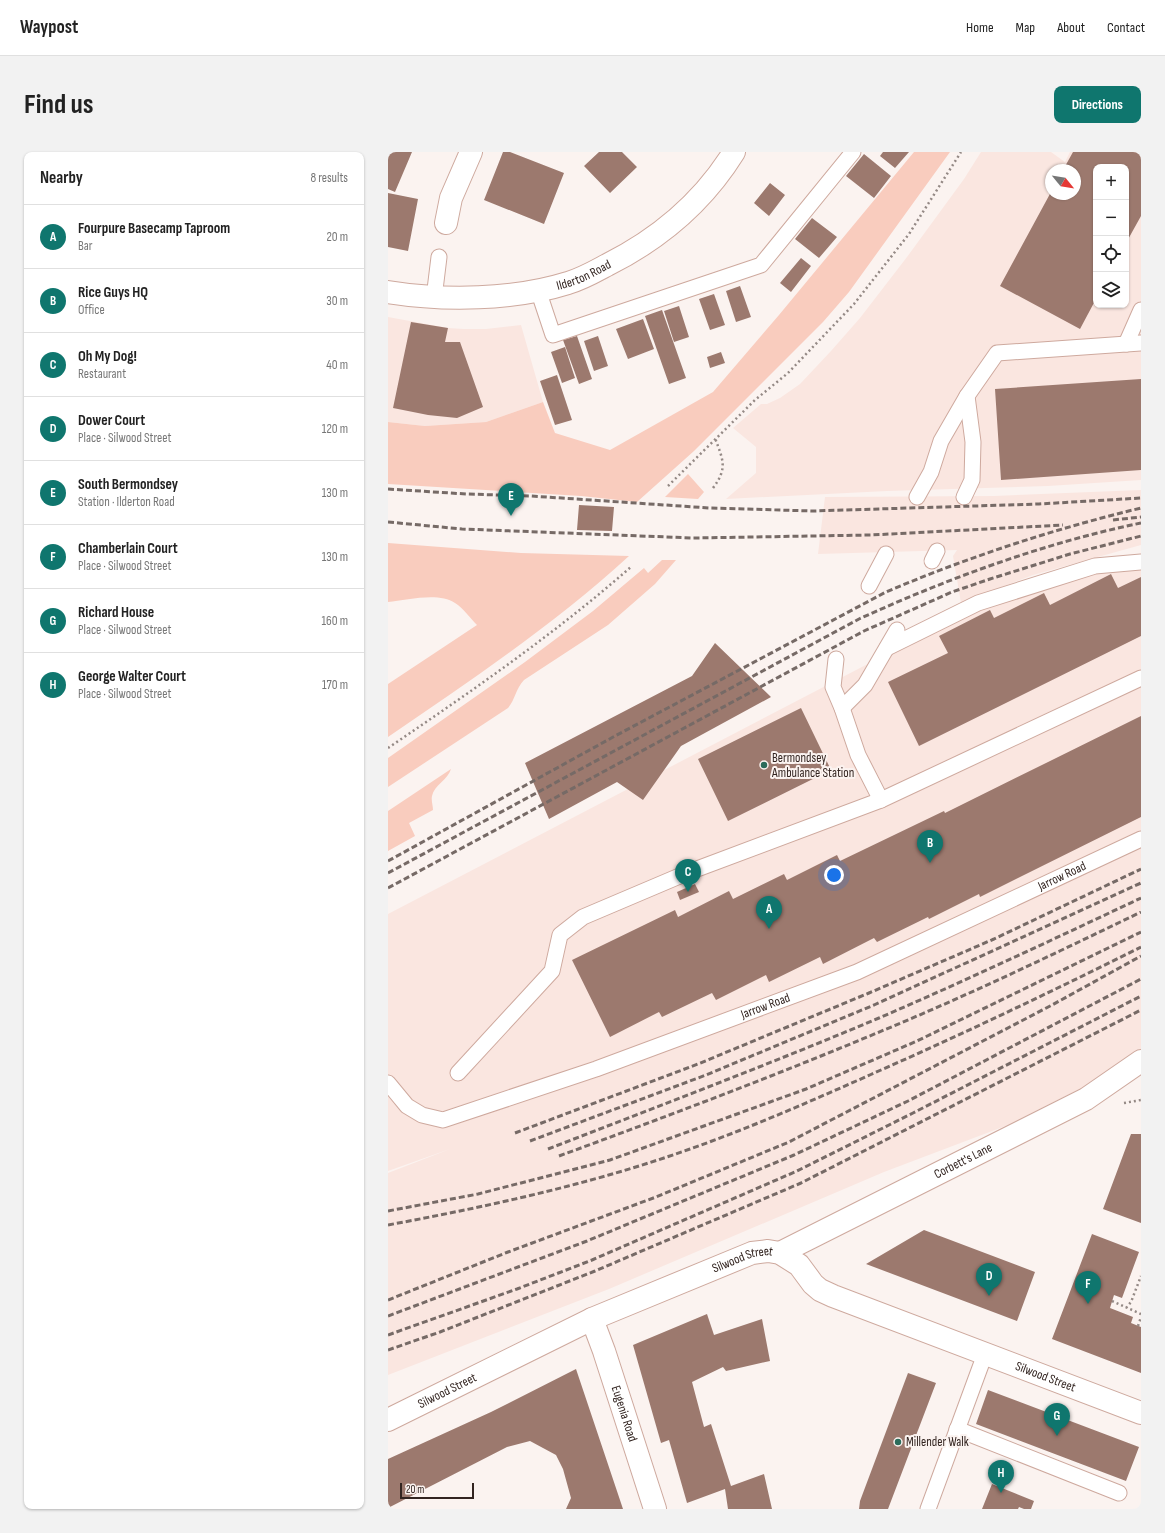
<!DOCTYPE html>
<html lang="en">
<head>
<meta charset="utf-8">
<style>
  body { margin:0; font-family:"Sofia Sans Condensed",sans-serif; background:#f2f2f2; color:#222 }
  .controls { position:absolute; right:12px; top:12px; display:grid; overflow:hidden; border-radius:8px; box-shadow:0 1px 3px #0004 }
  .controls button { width:36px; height:36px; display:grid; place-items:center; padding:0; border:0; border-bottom:1px solid #e0e0e0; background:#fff; color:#222; font:20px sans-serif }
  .compass { position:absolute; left:657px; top:12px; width:36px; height:36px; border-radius:50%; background:#fff; box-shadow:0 1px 3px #0004; rotate:120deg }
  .scale { position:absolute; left:12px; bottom:10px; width:74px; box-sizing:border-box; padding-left:4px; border:2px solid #322420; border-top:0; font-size:11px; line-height:14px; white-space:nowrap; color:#322420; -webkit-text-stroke:3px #fbf3f0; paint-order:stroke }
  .you { position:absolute; left:446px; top:723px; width:14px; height:14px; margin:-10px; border:3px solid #fff; border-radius:50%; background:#1a73e8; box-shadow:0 0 0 6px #1a73e833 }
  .badge { display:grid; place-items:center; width:26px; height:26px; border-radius:50%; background:#0f766e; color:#fff; font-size:13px; font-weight:700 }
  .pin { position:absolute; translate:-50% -33px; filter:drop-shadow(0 1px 2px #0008) }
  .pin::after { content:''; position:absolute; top:21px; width:14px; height:12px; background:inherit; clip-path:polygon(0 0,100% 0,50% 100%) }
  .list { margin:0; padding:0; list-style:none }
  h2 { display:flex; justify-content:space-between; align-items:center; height:52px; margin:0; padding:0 16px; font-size:17px }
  h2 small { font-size:13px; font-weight:400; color:#767676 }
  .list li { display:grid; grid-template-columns:26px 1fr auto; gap:12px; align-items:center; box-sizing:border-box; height:64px; padding:0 16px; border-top:1px solid #e0e0e0 }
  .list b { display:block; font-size:15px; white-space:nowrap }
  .list p { margin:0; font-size:13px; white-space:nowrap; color:#767676 }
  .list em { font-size:13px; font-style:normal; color:#767676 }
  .icon { flex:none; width:22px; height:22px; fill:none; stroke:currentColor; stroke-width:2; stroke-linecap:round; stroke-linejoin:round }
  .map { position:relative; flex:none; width:753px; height:1357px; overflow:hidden; border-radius:8px }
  header { display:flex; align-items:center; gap:24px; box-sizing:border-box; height:56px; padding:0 20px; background:#fff; border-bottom:1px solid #e0e0e0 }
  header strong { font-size:19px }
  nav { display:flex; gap:22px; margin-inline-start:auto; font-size:14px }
  .intro { display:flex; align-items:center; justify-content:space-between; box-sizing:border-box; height:96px; padding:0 24px }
  h1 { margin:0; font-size:28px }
  .button { padding:10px 18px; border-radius:8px; background:#0f766e; color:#fff; font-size:14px; font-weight:700 }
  main { display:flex; gap:24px; padding:0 24px }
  aside { flex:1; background:#fff; border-radius:8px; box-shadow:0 1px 3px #0004 }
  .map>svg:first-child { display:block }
  .built { fill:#fae6e0; fill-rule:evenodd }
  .green { fill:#f9ccbe }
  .building { fill:#9c796e }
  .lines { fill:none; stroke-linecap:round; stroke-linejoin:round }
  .lane-casing { stroke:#cea99e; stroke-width:17 }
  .street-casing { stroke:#cea99e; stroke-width:24 }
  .secondary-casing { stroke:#cea99e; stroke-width:24 }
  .path { stroke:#948985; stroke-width:2.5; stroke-dasharray:2 3; stroke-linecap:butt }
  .lane { stroke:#fff; stroke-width:15 }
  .street { stroke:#fff; stroke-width:22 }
  .secondary { stroke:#fff; stroke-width:22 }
  .rail { stroke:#766a66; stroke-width:3; stroke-dasharray:6 3; stroke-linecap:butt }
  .poi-dot { fill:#2b6c5b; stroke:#fbf3f0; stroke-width:1.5 }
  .labels { text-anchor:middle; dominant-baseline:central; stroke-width:4; stroke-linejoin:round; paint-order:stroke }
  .street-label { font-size:13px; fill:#322420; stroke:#fbf3f0 }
  .poi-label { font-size:13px; fill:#322420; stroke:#fbf3f0; text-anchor:start }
</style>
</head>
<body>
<header>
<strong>Waypost</strong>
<nav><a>Home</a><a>Map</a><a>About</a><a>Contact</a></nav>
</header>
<div class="intro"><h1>Find us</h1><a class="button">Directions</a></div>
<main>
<aside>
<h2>Nearby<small>8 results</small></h2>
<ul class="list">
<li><span class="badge">A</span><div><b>Fourpure Basecamp Taproom</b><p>Bar</p></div><em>20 m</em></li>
<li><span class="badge">B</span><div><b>Rice Guys HQ</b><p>Office</p></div><em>30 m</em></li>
<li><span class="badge">C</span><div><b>Oh My Dog!</b><p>Restaurant</p></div><em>40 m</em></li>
<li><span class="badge">D</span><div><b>Dower Court</b><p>Place · Silwood Street</p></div><em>120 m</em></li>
<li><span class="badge">E</span><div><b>South Bermondsey</b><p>Station · Ilderton Road</p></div><em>130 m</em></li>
<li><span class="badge">F</span><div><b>Chamberlain Court</b><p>Place · Silwood Street</p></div><em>130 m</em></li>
<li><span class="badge">G</span><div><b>Richard House</b><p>Place · Silwood Street</p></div><em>160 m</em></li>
<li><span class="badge">H</span><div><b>George Walter Court</b><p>Place · Silwood Street</p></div><em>170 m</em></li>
</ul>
</aside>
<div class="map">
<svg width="753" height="1357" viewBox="0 0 753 1357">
  <rect width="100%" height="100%" fill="#fbf3f0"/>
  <!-- built -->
  <path class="built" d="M593,0H663L677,10L682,0H753V328L660,334L499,339L338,347L368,321V295L345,276L373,252H379L392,246L412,232L443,199L472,166L519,105L576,27ZM708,15H738V153H708ZM663,18H687V42H663Z
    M0,165L60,176L76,177H98L133,173L155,250L98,270L37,274L0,270Z
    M753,338V393L645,423L573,451L565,404L569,398L430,402L437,345L606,344Z
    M753,411V899L701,932L620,973L496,1020L221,1137L0,1223V1021L62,997L0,1019V762L641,428Z"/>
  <!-- green -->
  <path class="green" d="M526,0H562L461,140L435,170L306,299L249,350L193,344L0,332V270L37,274L98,270L155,250L167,281L222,298L325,240L391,163Z
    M300,322L316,340L310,347L277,345Z
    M0,391L133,401L241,404C167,472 83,528 0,585V532L89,473C82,466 75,456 67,451C51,440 19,448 0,450Z
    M274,408H288L267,432L220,473L136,528C128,536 127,548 120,556L0,635V606L137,510L205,459L256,416L260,421Z
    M63,617C60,628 46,633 44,644C43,648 45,654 45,658L21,671L27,684L0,699V659Z"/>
  <!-- building -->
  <path class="building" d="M0,0H24L7,40L0,37Z
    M115,0H122L176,21L156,72L96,48Z
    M211,0H234L249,15L222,41L196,14Z
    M495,0H521L507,16L492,4Z
    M685,0H753V64L738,91V15H708V147L692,177L612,134L663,40V42H687V18H675Z
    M476,2L503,24L486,46L458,24Z
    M382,31L397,43L381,64L366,51Z
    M0,41L30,47L20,99L0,95Z
    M424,66L449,85L431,106L407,87Z
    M413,106L423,114L403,140L392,131Z
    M352,134L363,165L348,170L338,139Z
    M326,142L337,173L322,178L311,147Z
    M291,154L301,185L286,190L276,159Z
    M274,158L298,226L281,232L257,164Z
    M255,167L266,197L240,207L228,177Z
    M23,170L60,176L57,190H72L95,255L69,266L40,263L5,256Z
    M189,184L204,227L191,232L175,188Z
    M210,184L220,214L206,219L196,189Z
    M177,195L187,226L174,231L163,200Z
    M333,200L337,211L322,216L319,205Z
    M169,223L184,268L167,273L152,229Z
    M753,227V318L613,328L607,237Z
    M191,353L226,355L224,379L189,378Z
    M723,422L730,436L753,425V484L531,594L500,530L560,501L551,484L602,458L606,466L656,441L662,453Z
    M327,491L383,545L293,594L255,648L229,630L161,667L137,611L304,524Z
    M413,556L443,618L340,669L310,607Z
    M753,564V665L592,745L591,742L541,767L540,765L489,790L486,786L435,812L432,805L381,830L378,823L328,848L324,841L274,865L271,860L222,885L184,808L287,758L290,765L341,739L345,747L396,722L399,728L449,703L452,709L556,659L557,661Z
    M307,732L311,740L292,748L289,740Z
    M743,982H753V1071L715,1057Z
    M536,1078L647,1120L629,1169L478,1112Z
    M704,1082L751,1100L734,1146L726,1143L722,1156L745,1165L743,1171L753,1175V1221L664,1187Z
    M319,1162L326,1183L374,1167L382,1209L338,1219L335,1215L304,1230L316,1275L323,1272L343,1334L376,1322L384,1357H340L337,1337L299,1351L281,1288L273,1291L245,1193Z
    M188,1217L235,1357H178L183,1346L175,1317L168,1303L142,1289L119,1295L0,1356V1307L103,1260Z
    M520,1221L548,1231L500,1357H471L472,1349Z
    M600,1238L751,1295L738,1329L588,1272Z
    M604,1332L646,1349L643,1357H636L631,1355L630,1357H594Z"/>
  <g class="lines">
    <!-- lane casing -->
    <g class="lane-casing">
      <g id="lane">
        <path d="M150,138L165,183L373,113L465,0"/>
        <path d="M46,146L51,105"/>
        <path d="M738,192L753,158"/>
        <path d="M529,345L543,320L553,289L579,244L609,201L753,191"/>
        <path d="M576,345L584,328L585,290L579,244"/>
        <path d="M544,409L549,399"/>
        <path d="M481,434L498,402"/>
        <path d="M499,496L590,451L707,414L753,410"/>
        <path d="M448,507L445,535L454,556L470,603L493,648"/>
        <path d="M454,556L477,533L509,478"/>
        <path d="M70,921L164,819L172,783L195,765L301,720L493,648L753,526"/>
        <path id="s1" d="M0,931L19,954L34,963L55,968L208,917L469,820L753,687"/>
        <path d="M569,1277L731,1341"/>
        <path d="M540,1357L597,1202"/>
      </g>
    </g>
    <!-- street casing -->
    <g class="street-casing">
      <g id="street">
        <path d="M58,71L63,46L83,0"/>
        <path id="s2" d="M392,1101L698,947L753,909"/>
        <path id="s3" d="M204,1167L216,1199L267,1357"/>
        <path id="s4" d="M0,1268L204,1167L364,1101L380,1099L392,1101L411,1113L425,1132L432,1138L445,1144L753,1261"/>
      </g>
    </g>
    <!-- secondary casing -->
    <g class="secondary-casing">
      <g id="secondary">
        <path id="s5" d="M0,140C56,149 126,148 180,131C194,127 206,120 219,113C271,87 315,50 346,0"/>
      </g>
    </g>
    <!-- path -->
    <path class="path" d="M280,334L367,248L400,221L466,152L521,82L573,0
      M325,336C340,316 335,308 327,286
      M0,596C84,539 168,481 244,414
      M736,951L753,948
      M724,1149L753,1162
      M738,1156L743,1150L753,1124
      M750,1174L753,1165"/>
    <!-- lane -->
    <use href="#lane" class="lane"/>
    <!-- street -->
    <use href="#street" class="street"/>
    <!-- secondary -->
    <use href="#secondary" class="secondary"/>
    <!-- rail -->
    <path class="rail" d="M0,337L78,342L143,344L322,356L425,359L651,352L753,346
      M725,368L753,365
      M0,370L74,377L305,386L483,383L675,373
      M0,709L227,584L498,440C580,405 666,377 753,356
      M0,721L471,467C561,426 656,391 753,371
      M0,736L476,479L564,440L602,427L682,402L753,384
      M127,981L310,912L481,841L606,787L753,717
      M142,989L318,923L486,853L753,731
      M160,997C271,954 382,912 491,866C579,828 666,787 753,746
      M171,1004C280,964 389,923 496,878C583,842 668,801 753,760
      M0,1059L90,1042L222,1008L418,937L529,889L753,780
      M0,1073C102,1054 204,1032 302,997C367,974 430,946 493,918C581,879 667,838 753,795
      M0,1148L120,1100L268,1045L401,990L664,853L753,804
      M0,1164L199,1089L406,1003L520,949L753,827
      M0,1183L129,1137L204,1108L409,1019L525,961L753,844
      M0,1198L52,1180L207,1119L413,1031L753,858"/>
  </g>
  <!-- markers -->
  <g class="poi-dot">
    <circle cx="376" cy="613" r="4"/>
    <circle cx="510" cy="1290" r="4"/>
  </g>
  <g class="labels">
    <!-- street labels -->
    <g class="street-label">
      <text stroke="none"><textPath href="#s5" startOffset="199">Ilderton Road</textPath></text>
      <text stroke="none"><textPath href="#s1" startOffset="735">Jarrow Road</textPath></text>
      <text stroke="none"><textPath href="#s1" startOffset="411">Jarrow Road</textPath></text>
      <text stroke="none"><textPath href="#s2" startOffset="205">Corbett's Lane</textPath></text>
      <text stroke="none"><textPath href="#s4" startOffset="390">Silwood Street</textPath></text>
      <text stroke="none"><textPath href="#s4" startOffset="726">Silwood Street</textPath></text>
      <text stroke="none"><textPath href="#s4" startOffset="66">Silwood Street</textPath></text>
      <text stroke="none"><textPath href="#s3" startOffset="100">Eugenia Road</textPath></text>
    </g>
    <!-- poi labels -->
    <g class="poi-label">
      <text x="384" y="606">Bermondsey<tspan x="384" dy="15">Ambulance Station</tspan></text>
      <text x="518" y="1290">Millender Walk</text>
    </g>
  </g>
</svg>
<div class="controls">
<button>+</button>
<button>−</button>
<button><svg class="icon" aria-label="locate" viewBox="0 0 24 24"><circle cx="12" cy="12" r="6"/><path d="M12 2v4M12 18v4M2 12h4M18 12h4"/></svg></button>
<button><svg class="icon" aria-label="layers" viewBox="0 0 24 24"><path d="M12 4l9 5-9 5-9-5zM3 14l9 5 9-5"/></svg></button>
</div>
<svg class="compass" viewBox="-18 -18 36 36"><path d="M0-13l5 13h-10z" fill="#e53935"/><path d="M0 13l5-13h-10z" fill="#767676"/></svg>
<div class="scale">20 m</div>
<div class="you"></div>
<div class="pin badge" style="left:381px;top:777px">A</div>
<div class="pin badge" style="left:542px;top:711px">B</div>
<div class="pin badge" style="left:300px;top:740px">C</div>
<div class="pin badge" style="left:601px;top:1144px">D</div>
<div class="pin badge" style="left:123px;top:364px">E</div>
<div class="pin badge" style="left:700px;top:1152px">F</div>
<div class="pin badge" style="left:669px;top:1284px">G</div>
<div class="pin badge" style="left:613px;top:1341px">H</div>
</div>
</main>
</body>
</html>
